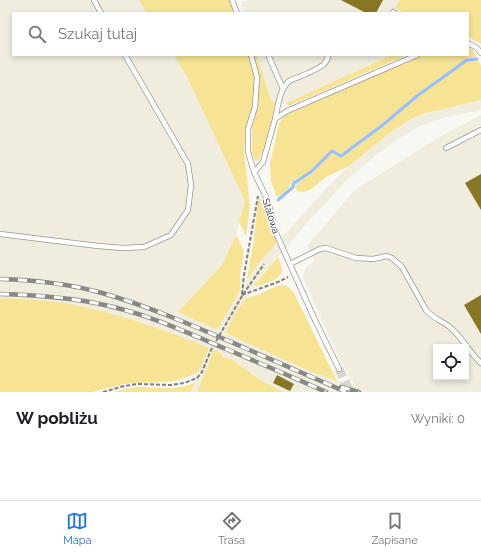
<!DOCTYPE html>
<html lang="pl">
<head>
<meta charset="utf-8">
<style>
  body { margin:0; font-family:Raleway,sans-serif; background:#f2f2f2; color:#202124 }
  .controls { position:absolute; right:12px; bottom:12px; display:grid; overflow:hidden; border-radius:0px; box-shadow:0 2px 6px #0003 }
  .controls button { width:36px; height:36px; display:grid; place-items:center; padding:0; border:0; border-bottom:1px solid #e0e0e0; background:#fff; color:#202124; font:20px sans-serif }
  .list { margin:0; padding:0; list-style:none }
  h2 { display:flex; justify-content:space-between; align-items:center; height:52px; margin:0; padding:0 16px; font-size:17px }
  h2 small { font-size:13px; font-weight:400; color:#757577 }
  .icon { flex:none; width:22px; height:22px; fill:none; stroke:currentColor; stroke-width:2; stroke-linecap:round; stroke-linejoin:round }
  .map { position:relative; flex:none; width:481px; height:392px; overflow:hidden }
  .search { position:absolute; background:#fff; box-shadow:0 2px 6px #0003; left:12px; right:12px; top:12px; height:44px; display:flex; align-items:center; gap:10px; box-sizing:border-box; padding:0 14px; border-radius:0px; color:#757577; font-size:15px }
  .sheet { height:108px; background:#fff }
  nav { display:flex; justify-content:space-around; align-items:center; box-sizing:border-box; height:56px; border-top:1px solid #e0e0e0; background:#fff; font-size:11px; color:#757577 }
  nav a { display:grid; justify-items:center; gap:2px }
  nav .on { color:#1a73e8 }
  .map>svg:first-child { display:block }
  .built { fill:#f0eddf; fill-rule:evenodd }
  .green { fill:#f6e494 }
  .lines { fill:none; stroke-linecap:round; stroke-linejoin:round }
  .stream { stroke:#97befe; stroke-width:3 }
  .building { fill:#877624 }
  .street-tunnel { stroke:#d8d6d1; stroke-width:9; stroke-dasharray:9 4.5; stroke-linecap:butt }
  .lane-casing { stroke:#989791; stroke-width:6 }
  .path { stroke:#807f7b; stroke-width:2; stroke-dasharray:4 2; stroke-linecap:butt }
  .lane { stroke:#fff; stroke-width:4.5 }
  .rail-casing { stroke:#888884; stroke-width:4.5 }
  .rail { stroke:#fff; stroke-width:3; stroke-dasharray:9; stroke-linecap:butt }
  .labels { text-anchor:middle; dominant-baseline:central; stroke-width:3; stroke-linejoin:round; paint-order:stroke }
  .street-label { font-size:10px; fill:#1d1d1b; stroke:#fff }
</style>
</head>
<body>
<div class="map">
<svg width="481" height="392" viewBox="0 0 481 392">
  <rect width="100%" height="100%" fill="#f9f7f1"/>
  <!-- built -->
  <path class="built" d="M0,0H145L152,13H13V55H175L187,77L245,201L236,235L222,265L178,312L216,330L229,309L260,262L277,242L339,175L349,166L392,131L413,118L426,113L481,100V110L446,117L420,126L399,138L379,153L348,179L309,221L264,272L236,312L226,333L308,371L356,387L339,358L303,278L306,267L315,261L307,246L355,190L439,137L481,115V392H283L257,378L236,362L229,358L222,357L208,364L197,392H191L199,371L209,348L147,324L102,311L33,300L0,299ZM436,347H466V377H436Z
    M249,0H400L393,13H244L241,2Z
    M257,55H392L283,104L271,101Z"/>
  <!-- green -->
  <path class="green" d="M139,0H229L234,13H147Z
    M400,0H481V44L468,37V13H405L395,8Z
    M468,46L473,51L477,58L466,59L416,96L383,123L341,154L332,150L311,170L296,180L291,182C290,188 283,194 277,197L276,195L271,181L270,164L279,123L286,115L421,55H468Z
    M174,55H248L255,78L253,107L246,129L244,151L250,206L246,236L239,222L245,201L187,77Z
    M253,55H257L271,101L275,102C273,114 265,154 257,161L255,160L252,154V127L257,108L260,77Z
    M392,55H407L291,105L288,106L286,103Z
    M478,60L481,66V100L426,113L413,118L392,131L349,166L326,177L311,189L307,191L303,192L297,191L295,186L297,184L313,172L332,152L342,157L386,124L418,97L467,61Z
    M261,199V203L267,215L268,222L273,231L277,242L260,262L247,280V278L248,273L254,239L258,200Z
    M236,235L244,251L240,277V291L217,330L178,312L222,265Z
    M278,257C279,260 282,266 282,270C281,280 265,283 257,287L254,285Z
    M282,285C288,286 290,288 294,293L337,381L309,371L225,333L236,312L246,298C259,296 269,288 282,285Z
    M0,299C8,298 16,299 24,299C88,302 151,324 209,348L199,371L195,374L175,381L124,384L92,392H0Z
    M214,350L219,352L222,354V357L231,359L236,362L257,378L283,392H197Z
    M195,382L191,392H114C121,390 128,388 136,387C154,387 179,392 195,382Z"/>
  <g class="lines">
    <!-- stream -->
    <path class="stream" d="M278,200L293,187L294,182H296L312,171L332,151L341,156L384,124L417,96L467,60L477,59"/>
  </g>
  <!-- building -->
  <path class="building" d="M341,0H383L376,13H366Z
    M481,174V210L465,183Z
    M481,295V334L464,305Z
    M277,375L294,384L290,391L273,383Z"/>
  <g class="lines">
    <!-- street-tunnel -->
    <path class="street-tunnel" d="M339,369L350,392"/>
    <!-- lane casing -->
    <g class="lane-casing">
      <path id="lane" d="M94,0L101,13
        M232,0L237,13
        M393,12L395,13
        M468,43L477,48L481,53
        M251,55L257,77L255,107L248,129V152L254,172L268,201L275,231L315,320L339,369
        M269,55V57L283,89
        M275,119C278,107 279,90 289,81C298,77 318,70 324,64C327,61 328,58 328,55
        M446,148L481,130
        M254,172L263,162L275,119L287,111L417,55
        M0,234L98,246L123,248L144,247L171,235L188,210L191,185L188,164L125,55
        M290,264L320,249L326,248L356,258L373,259L387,256L392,258L402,267L426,310C433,319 444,321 452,329C463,339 470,353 481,363"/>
    </g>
    <!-- path -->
    <path class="path" d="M242,294L244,275L258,196
      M242,295L278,282L288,277
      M103,392L124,386L138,384L171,385L184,383L197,378L202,372L211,350L242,296L264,264"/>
    <!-- lane -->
    <use href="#lane" class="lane"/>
    <!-- rail casing -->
    <g class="rail-casing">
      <path id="rail" d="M0,279C33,280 70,284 102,293C148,306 194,326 238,345C274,361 310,376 346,392
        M0,294C34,295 67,297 100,304C145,313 184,331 226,349C259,363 293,377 326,392
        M341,387L359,392"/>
    </g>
    <!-- rail -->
    <use href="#rail" class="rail"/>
  </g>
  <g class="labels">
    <!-- street labels -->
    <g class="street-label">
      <text transform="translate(271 216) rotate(73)">Stalowa</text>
    </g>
  </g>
</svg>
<div class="controls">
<button><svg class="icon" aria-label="locate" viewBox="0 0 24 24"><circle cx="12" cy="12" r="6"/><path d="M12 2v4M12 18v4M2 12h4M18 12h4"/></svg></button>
</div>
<div class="search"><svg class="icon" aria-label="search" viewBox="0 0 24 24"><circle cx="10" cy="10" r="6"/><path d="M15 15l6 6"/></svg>Szukaj tutaj</div>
</div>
<section class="sheet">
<h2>W pobliżu<small>Wyniki: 0</small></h2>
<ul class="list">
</ul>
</section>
<nav>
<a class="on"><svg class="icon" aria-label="map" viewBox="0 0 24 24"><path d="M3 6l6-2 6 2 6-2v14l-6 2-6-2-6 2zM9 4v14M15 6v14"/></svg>Mapa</a>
<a><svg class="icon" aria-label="directions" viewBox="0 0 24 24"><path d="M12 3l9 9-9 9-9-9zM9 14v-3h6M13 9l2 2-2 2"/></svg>Trasa</a>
<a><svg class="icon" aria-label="saved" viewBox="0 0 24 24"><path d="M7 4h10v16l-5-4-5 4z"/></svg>Zapisane</a>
</nav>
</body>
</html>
